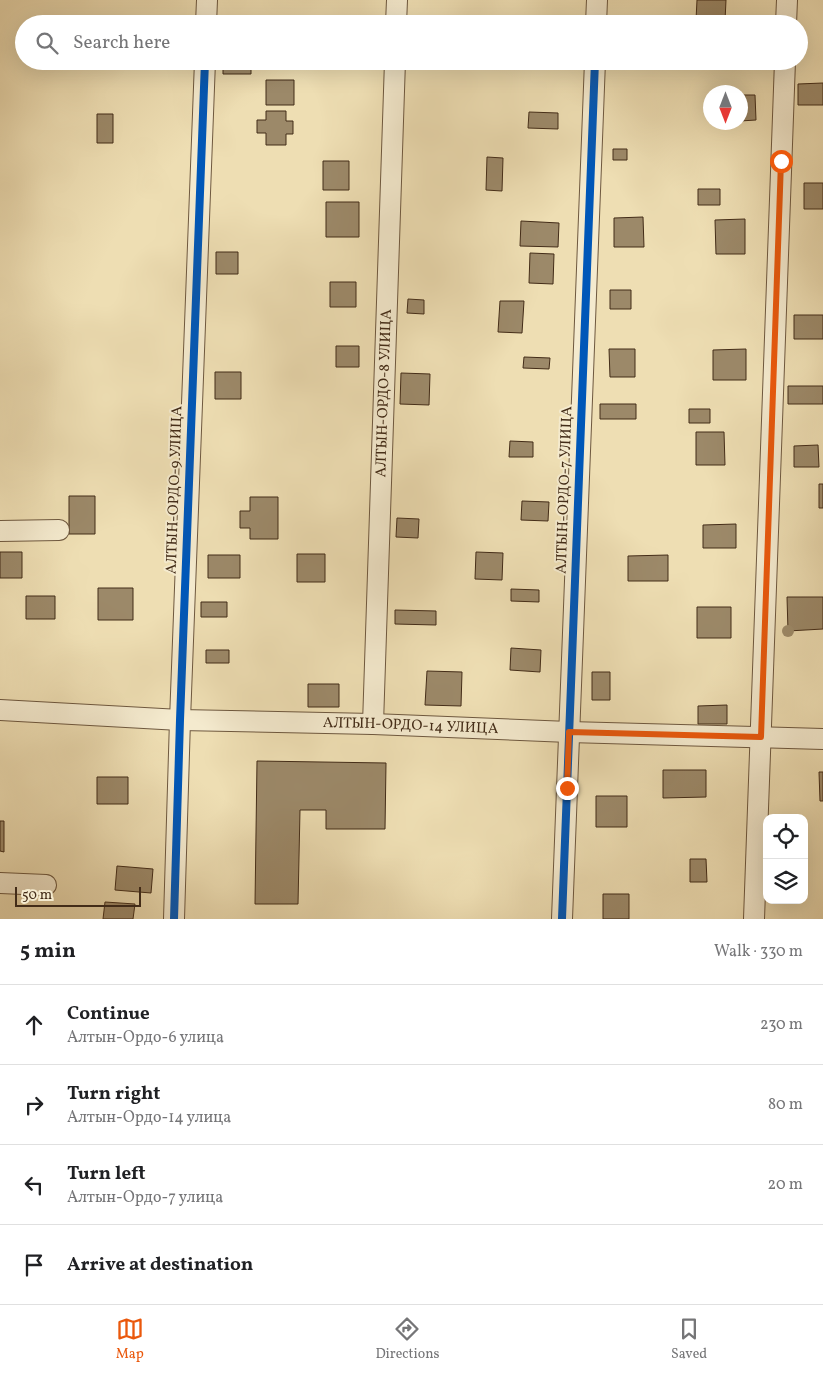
<!DOCTYPE html>
<html lang="en">
<head>
<meta charset="utf-8">
<style>
  body { margin:0; font-family:Vollkorn,serif; background:#f6f6f6; color:#202124 }
  .controls { position:absolute; right:15px; bottom:15px; display:grid; overflow:hidden; border-radius:10px; box-shadow:0 5px 20px #0002 }
  .controls button { width:45px; height:45px; display:grid; place-items:center; padding:0; border:0; border-bottom:1px solid #e0e0e0; background:#fff; color:#202124; font:25px sans-serif }
  .compass { position:absolute; left:703px; top:85px; width:45px; height:45px; border-radius:50%; background:#fff; box-shadow:0 5px 20px #0002; rotate:180deg }
  .scale { position:absolute; left:15px; bottom:12px; width:126px; box-sizing:border-box; padding-left:5px; border:2px solid #432c18; border-top:0; font-size:14px; line-height:18px; white-space:nowrap; color:#432c18; -webkit-text-stroke:4px #f4eace; paint-order:stroke }
  .stop { position:absolute; width:15px; height:15px; margin:-11px; border:4px solid #ea580c; border-radius:50%; background:#fff }
  .stop.end { background:#ea580c; border-color:#fff; box-shadow:0 1px 5px #0008 }
  .list { margin:0; padding:0; list-style:none }
  h2 { display:flex; justify-content:space-between; align-items:center; height:65px; margin:0; padding:0 20px; font-size:21px }
  h2 small { font-size:16px; font-weight:400; color:#757577 }
  .list li { display:grid; grid-template-columns:32px 1fr auto; gap:15px; align-items:center; box-sizing:border-box; height:80px; padding:0 20px; border-top:1px solid #e0e0e0 }
  .list b { display:block; font-size:19px; white-space:nowrap }
  .list p { margin:0; font-size:16px; white-space:nowrap; color:#757577 }
  .list em { font-size:16px; font-style:normal; color:#757577 }
  .icon { flex:none; width:28px; height:28px; fill:none; stroke:currentColor; stroke-width:2; stroke-linecap:round; stroke-linejoin:round }
  .map { position:relative; flex:none; width:823px; height:919px; overflow:hidden }
  .search { position:absolute; background:#fff; box-shadow:0 5px 20px #0002; left:15px; right:15px; top:15px; height:55px; display:flex; align-items:center; gap:12px; box-sizing:border-box; padding:0 18px; border-radius:28px; color:#757577; font-size:19px }
  .sheet { height:385px; background:#fff }
  nav { display:flex; justify-content:space-around; align-items:center; box-sizing:border-box; height:70px; border-top:1px solid #e0e0e0; background:#fff; font-size:14px; color:#757577 }
  nav a { display:grid; justify-items:center; gap:2px }
  nav .on { color:#ea580c }
  .map>svg:first-child { display:block }
  .building { fill:#9c8969; stroke:#432c18 }
  .lines { fill:none; stroke-linecap:round; stroke-linejoin:round }
  .minor-casing { stroke:#6e583f; stroke-width:22 }
  .minor { stroke:#f4eace; stroke-width:20 }
  .cycleway-casing { stroke:#f4eace; stroke-width:11 }
  .cycleway { stroke:#0057b8; stroke-width:8 }
  .tree { fill:#9f8d6c }
  .route { stroke:#ea580c; stroke-width:6 }
  .labels { text-anchor:middle; dominant-baseline:central; stroke-width:4; stroke-linejoin:round; paint-order:stroke }
  .street-label { font-size:15px; fill:#432c18; stroke:#f4eace }
</style>
</head>
<body>
<div class="map">
<svg width="823" height="919" viewBox="0 0 823 919">
  <rect width="100%" height="100%" fill="#eedeb3"/>
  <filter id="stains"><feTurbulence type="fractalNoise" baseFrequency=".004" numOctaves="4"/><feColorMatrix values="0 0 0 0 .2 0 0 0 0 .09 0 0 0 0 .02 0 0 0 .5 -.17"/></filter>
  <radialGradient id="worn" r=".72"><stop offset=".6" stop-color="#630" stop-opacity="0"/><stop offset="1" stop-color="#630" stop-opacity=".3"/></radialGradient>
  <!-- building -->
  <path class="building" d="M697,0H726L725,21L696,20Z
    M223,61H251V74H223Z
    M266,80H294V105H266Z
    M823,83V105H798V84Z
    M740,95H755L756,120L740,121Z
    M266,111H286V121H293V134H286V145H266V133H257V120H266Z
    M529,112L558,113V129L528,128Z
    M97,114H113V143H97Z
    M613,149H627V160H613Z
    M487,157L503,158L502,191L486,190Z
    M323,161H349V190H323Z
    M804,183H823V209H804Z
    M698,189H720V205H698Z
    M326,202H359V237H326Z
    M643,217L644,247H614V218Z
    M745,219V254H716L715,220Z
    M521,221L559,223L558,247L520,246Z
    M216,252H238V274H216Z
    M530,253L554,254L553,284L529,283Z
    M330,282H356V307H330Z
    M610,290H631V309H610Z
    M408,299L424,300V314L407,313Z
    M500,301H524L522,333L498,332Z
    M794,315H823V339H794Z
    M336,346H359V367H336Z
    M609,349H635V377H610Z
    M746,349V380H713V350Z
    M524,357L550,358L549,369L523,368Z
    M215,372H241V399H215Z
    M401,373L430,374L429,405L400,404Z
    M788,386H823V404H788Z
    M600,404H636V419H600Z
    M689,409H710V423H689Z
    M696,432H724L725,465H696Z
    M510,441L533,442V457H509Z
    M818,445L819,467H794V446Z
    M819,484H823V508H819Z
    M69,496H95V534H69Z
    M250,497H278V539H250V528H240V511H250Z
    M522,501L549,502L548,521L521,520Z
    M397,518L419,519L418,538L396,537Z
    M736,524V548H703V525Z
    M0,552H22V578H0Z
    M476,552L503,553L502,580L475,579Z
    M297,554H325V582H297Z
    M208,555H240V578H208Z
    M668,555V581H628V556Z
    M98,588H133V620H98Z
    M511,589L539,590V602L511,601Z
    M26,596H55V619H26Z
    M787,597H823V629L788,631Z
    M201,602H227V617H201Z
    M697,607H731V638H697Z
    M395,610L436,611V625L395,624Z
    M511,648L541,650L540,672L510,670Z
    M206,650H229V663H206Z
    M427,671L462,672L461,706L425,705Z
    M592,672H610V700H592Z
    M308,684H339V707H308Z
    M727,705V724H698V706Z
    M257,761L386,763L385,829H326V810H300L298,904H255Z
    M663,770H706V797L663,798Z
    M819,772H823V801H820Z
    M97,777H128V804H97Z
    M596,796H627V827H596Z
    M0,821H4V852L0,851Z
    M690,859H706L707,882H690Z
    M117,866L153,869L151,893L115,890Z
    M603,894H629V919H603Z
    M105,902L135,904L133,919H103Z"/>
  <g class="lines">
    <!-- minor casing -->
    <g class="minor-casing">
      <g id="minor">
        <path d="M206,24L207,0"/>
        <path d="M396,24L397,0"/>
        <path d="M596,24L597,0"/>
        <path d="M786,24L787,0"/>
        <path d="M0,531L59,530"/>
        <path id="s1" d="M0,710L180,720L373,724L569,732L823,739"/>
        <path id="s2" d="M373,724L395,61"/>
        <path d="M0,883L46,885"/>
        <path d="M174,919L180,720L205,61"/>
        <path d="M562,919L595,61"/>
        <path d="M754,919L785,61"/>
      </g>
    </g>
    <!-- minor -->
    <use href="#minor" class="minor"/>
    <!-- cycleway casing -->
    <g class="cycleway-casing">
      <path id="cycleway" d="M174,919L180,720L205,61
        M562,919L595,61"/>
    </g>
    <!-- cycleway -->
    <use href="#cycleway" class="cycleway"/>
  </g>
  <!-- trees -->
  <circle class="tree" cx="788" cy="631" r="6"/>
  <g class="lines">
    <!-- route -->
    <path class="route" d="M567,788L569,732L761,737L781,161"/>
  </g>
  <g class="labels">
    <!-- street labels -->
    <g class="street-label">
      <text stroke="none"><textPath href="#s2" startOffset="331">АЛТЫН-ОРДО-8 УЛИЦА</textPath></text>
      <text transform="translate(175 490) rotate(-88)">АЛТЫН-ОРДО-9 УЛИЦА</text>
      <text transform="translate(565 490) rotate(-88)">АЛТЫН-ОРДО-7 УЛИЦА</text>
      <text stroke="none"><textPath href="#s1" startOffset="411">АЛТЫН-ОРДО-14 УЛИЦА</textPath></text>
    </g>
  </g>
  <rect width="100%" height="100%" filter="url(#stains)"/>
  <rect width="100%" height="100%" fill="url(#worn)"/>
</svg>
<div class="controls">
<button><svg class="icon" aria-label="locate" viewBox="0 0 24 24"><circle cx="12" cy="12" r="6"/><path d="M12 2v4M12 18v4M2 12h4M18 12h4"/></svg></button>
<button><svg class="icon" aria-label="layers" viewBox="0 0 24 24"><path d="M12 4l9 5-9 5-9-5zM3 14l9 5 9-5"/></svg></button>
</div>
<svg class="compass" viewBox="-18 -18 36 36"><path d="M0-13l5 13h-10z" fill="#e53935"/><path d="M0 13l5-13h-10z" fill="#757577"/></svg>
<div class="scale">50 m</div>
<div class="stop" style="left:781px;top:161px"></div>
<div class="stop end" style="left:567px;top:788px"></div>
<div class="search"><svg class="icon" aria-label="search" viewBox="0 0 24 24"><circle cx="10" cy="10" r="6"/><path d="M15 15l6 6"/></svg>Search here</div>
</div>
<section class="sheet">
<h2>5 min<small>Walk · 330 m</small></h2>
<ul class="list">
<li><svg class="icon" aria-label="ahead" viewBox="0 0 24 24"><path d="M12 20V5M6 11l6-6 6 6"/></svg><div><b>Continue</b><p>Алтын-Ордо-6 улица</p></div><em>230 m</em></li>
<li><svg class="icon" aria-label="right" viewBox="0 0 24 24"><path d="M7 20v-9h11M14 6l5 5-5 5"/></svg><div><b>Turn right</b><p>Алтын-Ордо-14 улица</p></div><em>80 m</em></li>
<li><svg class="icon" aria-label="left" viewBox="0 0 24 24"><path d="M17 20v-9H6M10 6l-5 5 5 5"/></svg><div><b>Turn left</b><p>Алтын-Ордо-7 улица</p></div><em>20 m</em></li>
<li><svg class="icon" aria-label="arrive" viewBox="0 0 24 24"><path d="M6 21V4h12l-3 4 3 4H6"/></svg><div><b>Arrive at destination</b></div></li>
</ul>
</section>
<nav>
<a class="on"><svg class="icon" aria-label="map" viewBox="0 0 24 24"><path d="M3 6l6-2 6 2 6-2v14l-6 2-6-2-6 2zM9 4v14M15 6v14"/></svg>Map</a>
<a><svg class="icon" aria-label="directions" viewBox="0 0 24 24"><path d="M12 3l9 9-9 9-9-9zM9 14v-3h6M13 9l2 2-2 2"/></svg>Directions</a>
<a><svg class="icon" aria-label="saved" viewBox="0 0 24 24"><path d="M7 4h10v16l-5-4-5 4z"/></svg>Saved</a>
</nav>
</body>
</html>
